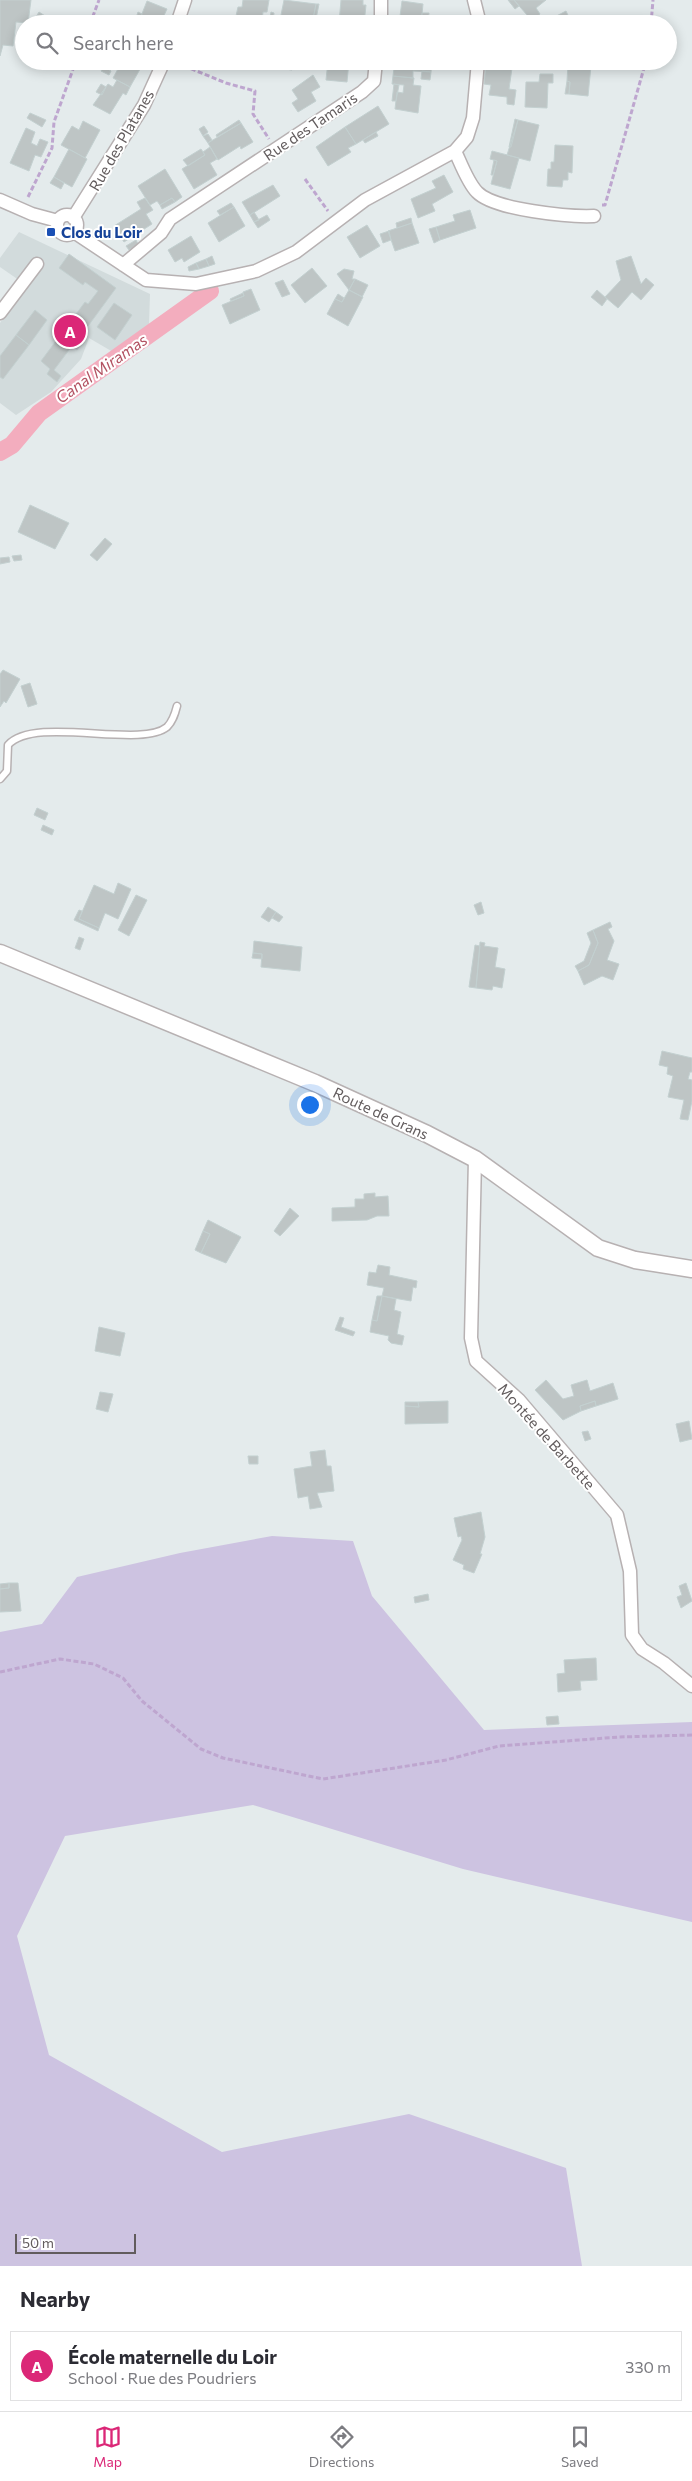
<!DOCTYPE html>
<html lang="en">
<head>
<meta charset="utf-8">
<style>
  body { margin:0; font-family:Commissioner,sans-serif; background:#f2f2f3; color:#2b2b33 }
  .scale { position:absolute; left:15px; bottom:12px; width:121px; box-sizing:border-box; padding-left:5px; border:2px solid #625c5d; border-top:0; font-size:14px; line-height:18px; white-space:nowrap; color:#625c5d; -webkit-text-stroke:4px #fff; paint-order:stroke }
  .you { position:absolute; left:309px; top:1104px; width:18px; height:18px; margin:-12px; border:4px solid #fff; border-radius:50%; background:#1a73e8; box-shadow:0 0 0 8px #1a73e833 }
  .badge { display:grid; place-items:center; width:32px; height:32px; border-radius:50%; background:#db2777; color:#fff; font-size:16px; font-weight:700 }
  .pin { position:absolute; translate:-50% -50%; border:2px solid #fff; box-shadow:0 1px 5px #0006 }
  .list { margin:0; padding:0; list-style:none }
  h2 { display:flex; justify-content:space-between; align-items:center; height:65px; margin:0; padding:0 20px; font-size:21px }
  h2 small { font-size:16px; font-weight:400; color:#7c7c81 }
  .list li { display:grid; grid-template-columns:32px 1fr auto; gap:15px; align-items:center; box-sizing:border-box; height:70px; margin:0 10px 10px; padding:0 10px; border:1px solid #e1e1e2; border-radius:0px }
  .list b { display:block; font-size:19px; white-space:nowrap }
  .list p { margin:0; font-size:16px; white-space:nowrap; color:#7c7c81 }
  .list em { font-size:16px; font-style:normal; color:#7c7c81 }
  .icon { flex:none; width:28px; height:28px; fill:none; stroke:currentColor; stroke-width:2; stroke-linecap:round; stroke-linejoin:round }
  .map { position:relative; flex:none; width:692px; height:2266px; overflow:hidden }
  .search { position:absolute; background:#fff; box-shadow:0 2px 12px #0003; left:15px; right:15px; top:15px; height:55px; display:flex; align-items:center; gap:12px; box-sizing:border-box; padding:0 18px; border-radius:28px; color:#7c7c81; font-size:19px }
  .sheet { height:145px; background:#fff }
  nav { display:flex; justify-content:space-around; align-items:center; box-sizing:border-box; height:70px; border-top:1px solid #e1e1e2; background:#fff; font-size:14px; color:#7c7c81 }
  nav a { display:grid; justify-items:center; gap:2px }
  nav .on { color:#db2777 }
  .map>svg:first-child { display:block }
  .education { fill:#d2dbdc }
  .green { fill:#cdc3e1 }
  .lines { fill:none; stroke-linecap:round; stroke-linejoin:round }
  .canal { stroke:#f3adbe; stroke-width:18 }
  .building { fill:#bec5c5; stroke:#c3d0d0 }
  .service-casing { stroke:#b7b1b2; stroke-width:9 }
  .minor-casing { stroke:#b7b1b2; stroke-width:15 }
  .tertiary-casing { stroke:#b7b1b2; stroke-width:19 }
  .path { stroke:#bea6cf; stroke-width:3; stroke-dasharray:5 2.5; stroke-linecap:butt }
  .service { stroke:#fff; stroke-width:6 }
  .minor { stroke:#fff; stroke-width:12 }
  .tertiary { stroke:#fff; stroke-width:16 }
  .transit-dot { fill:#1a4fb4; stroke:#fff; stroke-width:2 }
  .labels { text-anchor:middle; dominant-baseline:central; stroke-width:4; stroke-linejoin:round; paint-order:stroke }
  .street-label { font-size:15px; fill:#625c5d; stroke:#fff }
  .transit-label { font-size:15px; font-weight:bold; fill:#164399; stroke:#fff; text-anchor:start }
  .water-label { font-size:16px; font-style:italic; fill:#b35363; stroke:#fff }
</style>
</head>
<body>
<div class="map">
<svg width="692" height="2266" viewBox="0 0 692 2266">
  <rect width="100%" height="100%" fill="#e4ebec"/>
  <!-- education -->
  <path class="education" d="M19,232L150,294L149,324L113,352L89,338L81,359L51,392L16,415L0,403V323L26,285L0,267V258Z"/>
  <!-- green -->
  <path class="green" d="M272,1536L353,1541L372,1596L484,1730L692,1722V1922L463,1869L253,1805L65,1836L17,1936L49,2055L222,2152L409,2114L566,2168L582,2266H0V1632L42,1624L77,1577L180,1553Z"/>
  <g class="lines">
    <!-- canal -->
    <path class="canal" d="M0,452L12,445L39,413L210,291"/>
  </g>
  <!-- building -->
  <path class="building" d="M0,0H31L28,23L16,22L13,46L3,45L0,56Z
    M243,0H269L267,12H263L262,20L236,16L238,7H242Z
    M284,0L316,4L312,24L280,20Z
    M341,0H363V5H366L364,24L339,23Z
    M508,0H514L519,6L515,9Z
    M514,0H546L536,8L540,14L529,23L524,17L527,15Z
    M147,1L167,9L160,24H138Z
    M402,1L423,4L421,24H399Z
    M316,4H319L315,24H312Z
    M566,11L572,24H548L547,21Z
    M39,12L45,16L41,24L34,20Z
    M138,12L142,14L138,24H134Z
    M271,12L274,13L273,22L262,20V17L270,18Z
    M422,13H429L428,24H421Z
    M241,17L262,20L261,23L239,24Z
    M118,61L144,62L130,87L113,78L119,67L116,66Z
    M279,61H293L292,70L278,68Z
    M328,61H349L347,82L326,80Z
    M407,61H432L431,72L413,71V78L393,76L394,68L406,69Z
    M568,64L591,66L588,96L569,94L570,82L567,81Z
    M486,65L512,68L509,89L516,90L514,105L507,104V97L489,95L491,85L484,84Z
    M104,67L111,71L109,75L101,71Z
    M422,71L431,72L430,80L421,79Z
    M540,74H553V83H548L547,108L525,107L526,82H539Z
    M313,75L320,87L311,92L316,101L298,112L292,103L298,99L292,90Z
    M393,76L414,78L413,85L421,86L418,113L395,109L397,92L403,93L404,85L392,84Z
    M117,80L130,87L126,95L123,93L110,114L93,105L108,84L113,87Z
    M567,81L570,82L569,94H565Z
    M101,84L106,87L102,95L96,92Z
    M394,84L399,85L396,101H392Z
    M378,106L389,124L356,144L345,127Z
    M30,113L46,120L42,127L27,118Z
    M515,119L518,120L511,147H509Z
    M239,120L241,123L217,137L216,135Z
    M518,120L539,125L530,161L507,155Z
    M83,121L100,130L85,158L61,145L72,126L79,130Z
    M241,123L253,142L241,149L240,146L218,160L208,143Z
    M204,126L208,132L203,136L199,129Z
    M345,127L356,144L348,148L351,152L328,166L316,147Z
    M26,128L35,132L31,143L37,146L40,139L48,142L41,157L35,155L29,171L10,163Z
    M376,132L378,136L365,143L363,140Z
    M208,134L212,140L208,143L203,136Z
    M555,145L573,146L572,173L568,172V180H563L562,187L547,186L548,169H551V162H554Z
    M210,147L217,159L210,163L217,175L194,189L182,169L205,155L203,152Z
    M69,149L87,159L72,187L54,177Z
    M201,149L205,155L188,166L183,160Z
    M492,151L519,158L510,189L491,184L497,161L490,159Z
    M494,160L497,161L493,175H491Z
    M165,169L182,197L175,202L172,198L160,205L157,201L150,205L138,186Z
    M444,175L453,192L432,204L435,211L418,218L411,199L436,188L432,181Z
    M54,177L64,183L61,189L50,183Z
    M273,185L280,196L250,215L242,202Z
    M145,198L153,210L146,214L152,224L124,242L114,226L141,209L137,202Z
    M172,198L175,202L162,209L160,205Z
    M231,203L234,207L220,215L217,211Z
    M234,207L245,226L219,242L208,223Z
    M470,210L476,228L440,240L436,227L455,221L453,215Z
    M254,212L259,220L254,222L250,215Z
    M267,215L270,220L258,228L254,222Z
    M411,218L412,223L397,228L396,223Z
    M412,223L419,243L395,251L388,231Z
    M367,225L380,246L360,258L347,237Z
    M436,227L440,240L434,243L429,229Z
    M389,231L391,240L383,243L380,234Z
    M191,236L200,252L184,262L182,258L175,262L168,250Z
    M136,240L138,244L129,250L126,246Z
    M69,254L116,288L80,337L85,340L77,350L72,346L54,370L61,376L57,382L47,374L50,369L41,361L85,302L88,304L98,291L85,282L83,285L59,268Z
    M212,256L215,264L209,266L206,259Z
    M631,256L641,284L646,278L654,285L641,300L632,292L618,308L605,297L621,280L616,261Z
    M206,259L209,266L199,269L196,263Z
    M196,263L199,269L189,271L188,267Z
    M312,268L327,286L305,303L291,285Z
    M344,269L354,271L352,279H355L349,290L337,274Z
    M355,279L368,285L362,297L349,290Z
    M283,280L290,294L282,297L275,283Z
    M251,289L260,310L230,324L222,305L244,296L243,292Z
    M349,290L363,297L348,326L327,314L335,299L342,302Z
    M597,290L607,299L602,306L591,297Z
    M243,293L244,296L231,301L230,299Z
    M338,294L344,298L342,302L335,299Z
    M114,303L132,315L115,340L97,327Z
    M35,310L47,320L29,345L16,335Z
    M16,335L29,345L3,379L0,377V356Z
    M30,505L69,523L55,549L18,532Z
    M105,538L112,544L97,561L90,555Z
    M21,555L22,560L14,561L12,556Z
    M9,557L10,562L0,564V558Z
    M3,670L20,679L6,703L4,701L0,707V674Z
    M30,683L37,704L28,707L21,686Z
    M37,808L48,813L45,820L34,815Z
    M43,825L54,830L52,835L41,830Z
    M118,883L131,889L118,919L105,913L99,928L79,919L94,885L114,894Z
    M136,895L147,900L129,936L118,930Z
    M481,902L484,913L478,915L474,905Z
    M268,907L276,912L269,922L261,917Z
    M79,910L82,911L79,919L99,928L98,931L74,920Z
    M276,912L283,917L279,922L272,918Z
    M610,922L612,927L608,929L614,941L607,960L619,964L613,980L602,976L584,985L578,971L589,965L598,943L593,930Z
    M593,930L598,943L589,965L578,971L575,966L584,961L591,943L587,933Z
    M79,937L84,939L80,950L75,948Z
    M254,941L302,947L300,971L261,967L262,954L253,953Z
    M480,942L485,943L484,946L498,948L495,967L505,969L502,988L493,986L492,990L476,988Z
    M475,945L480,946L476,988L469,987Z
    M253,953L262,954V959L252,958Z
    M662,1051L692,1058V1072H690L688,1079L692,1080V1101L688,1120L680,1119L684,1100L668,1097L673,1076L667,1074L668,1067L659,1065Z
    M375,1193V1197L388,1196L389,1216H377L367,1220L332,1221V1208L355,1207V1199H364V1194Z
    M290,1208L299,1216L280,1236L274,1231Z
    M208,1220L241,1237L226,1263L201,1253L210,1234L203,1231Z
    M203,1231L210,1234L201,1253L195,1250Z
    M378,1265L390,1267L389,1275L417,1281L416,1288L413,1287L411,1301L382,1296L384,1288L367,1285L369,1272L376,1273Z
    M377,1296H382L377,1321L372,1320Z
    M382,1296L396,1299L394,1310L401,1312L397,1334L404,1336L402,1345L391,1343L388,1340L389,1336L370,1332L372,1320L377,1321Z
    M340,1317L344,1318L341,1327L355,1332L353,1336L335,1330Z
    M99,1327L125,1333L120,1356L95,1351Z
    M546,1380L563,1399L574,1396L571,1385L587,1380L590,1391L613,1383L618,1399L596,1406L595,1401L580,1406L581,1411L563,1420L535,1390Z
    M100,1392L113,1394L108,1412L96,1409Z
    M448,1401V1423L405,1424V1406L419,1407L418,1402Z
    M595,1401L596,1406L581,1411L580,1406Z
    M405,1402H418L419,1407L405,1406Z
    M689,1421L692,1439L680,1442L676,1424Z
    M588,1431L591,1439L585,1441L582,1432Z
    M325,1450L327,1466H331L334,1491L317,1493L322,1507L310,1509L308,1496L298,1498L294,1469L312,1466L310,1452Z
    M248,1456H258V1464H249Z
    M481,1512L485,1537L480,1554H482L474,1573L463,1569L464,1565L453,1560L462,1540L461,1536L458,1537L454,1518Z
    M9,1583V1588L0,1589V1584Z
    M9,1583H18L21,1611L0,1612V1589L9,1588Z
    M686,1583L692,1601L681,1608L677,1597L682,1595L679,1586Z
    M428,1594L429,1600L415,1603L414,1597Z
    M596,1658L597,1680L580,1681L581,1690L558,1692L557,1674L565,1673L564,1660Z
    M558,1716L559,1724L547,1725L546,1717Z"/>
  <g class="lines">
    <!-- service casing -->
    <g class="service-casing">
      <path id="service" d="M0,779L7,771L8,745C35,715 140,749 167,727C173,721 175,714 177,706"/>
    </g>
    <!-- minor casing -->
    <g class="minor-casing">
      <path id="minor" d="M474,0L480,24
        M177,24L185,0
        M381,24V0
        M455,151C461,164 468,183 477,192C494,210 570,217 594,216
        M0,200L32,214L58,221
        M57 225a10 10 0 1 1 20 0a10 10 0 1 1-20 0Z
        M73,218L144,105L164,61
        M74,232L146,280L196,284L256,271L296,252L365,200L455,151L467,137L473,118L478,61
        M123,265L161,233L170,219L362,92L374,81L376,61
        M0,313L37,264
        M475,1159L471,1338L476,1361L519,1400L617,1515L630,1571L632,1635L642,1649L664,1663L692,1686"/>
    </g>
    <!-- tertiary casing -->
    <g class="tertiary-casing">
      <path id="tertiary" d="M0,953L315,1083L427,1134L475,1159L598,1248L635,1260L692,1269"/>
    </g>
    <!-- path -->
    <path class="path" d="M90,24L99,0
      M651,24L653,0
      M177,63L226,83L255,91L253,114L269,139
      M305,179L328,211
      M28,197L52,148L54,122L76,61
      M602,205H605L646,61
      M0,1672L60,1659L94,1664L123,1678L142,1701L201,1749L223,1758L323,1779L446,1760L499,1746L619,1737L692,1735"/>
    <!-- service -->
    <use href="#service" class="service"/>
    <!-- minor -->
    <use href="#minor" class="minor"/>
    <!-- tertiary -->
    <use href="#tertiary" class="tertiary"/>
  </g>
  <!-- markers -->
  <rect class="transit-dot" x="46" y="227" width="10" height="10" rx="2.5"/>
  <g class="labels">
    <!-- street labels -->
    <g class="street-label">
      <text transform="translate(310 126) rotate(-34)">Rue des Tamaris</text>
      <text transform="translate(121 140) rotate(-60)">Rue des Platanes</text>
      <text transform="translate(381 1113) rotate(25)">Route de Grans</text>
      <text transform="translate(547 1436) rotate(48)">Montée de Barbette</text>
    </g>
    <!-- transit labels -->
    <g class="transit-label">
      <text x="61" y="232">Clos du Loir</text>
    </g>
    <!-- water labels -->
    <g class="water-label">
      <text transform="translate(101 368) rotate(-35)">Canal Miramas</text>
    </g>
  </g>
</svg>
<div class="scale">50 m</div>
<div class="you"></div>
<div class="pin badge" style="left:70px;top:331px">A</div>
<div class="search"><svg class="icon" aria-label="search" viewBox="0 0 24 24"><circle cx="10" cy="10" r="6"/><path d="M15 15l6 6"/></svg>Search here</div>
</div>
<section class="sheet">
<h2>Nearby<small></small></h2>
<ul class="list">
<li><span class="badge">A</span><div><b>École maternelle du Loir</b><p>School · Rue des Poudriers</p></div><em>330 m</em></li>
</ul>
</section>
<nav>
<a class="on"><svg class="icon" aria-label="map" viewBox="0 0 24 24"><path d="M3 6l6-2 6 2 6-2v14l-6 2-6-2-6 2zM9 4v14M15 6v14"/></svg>Map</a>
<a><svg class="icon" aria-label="directions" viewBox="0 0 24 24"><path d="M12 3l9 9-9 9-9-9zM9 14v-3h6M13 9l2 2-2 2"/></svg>Directions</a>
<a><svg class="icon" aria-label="saved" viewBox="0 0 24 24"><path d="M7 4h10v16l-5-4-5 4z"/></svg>Saved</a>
</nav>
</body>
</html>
